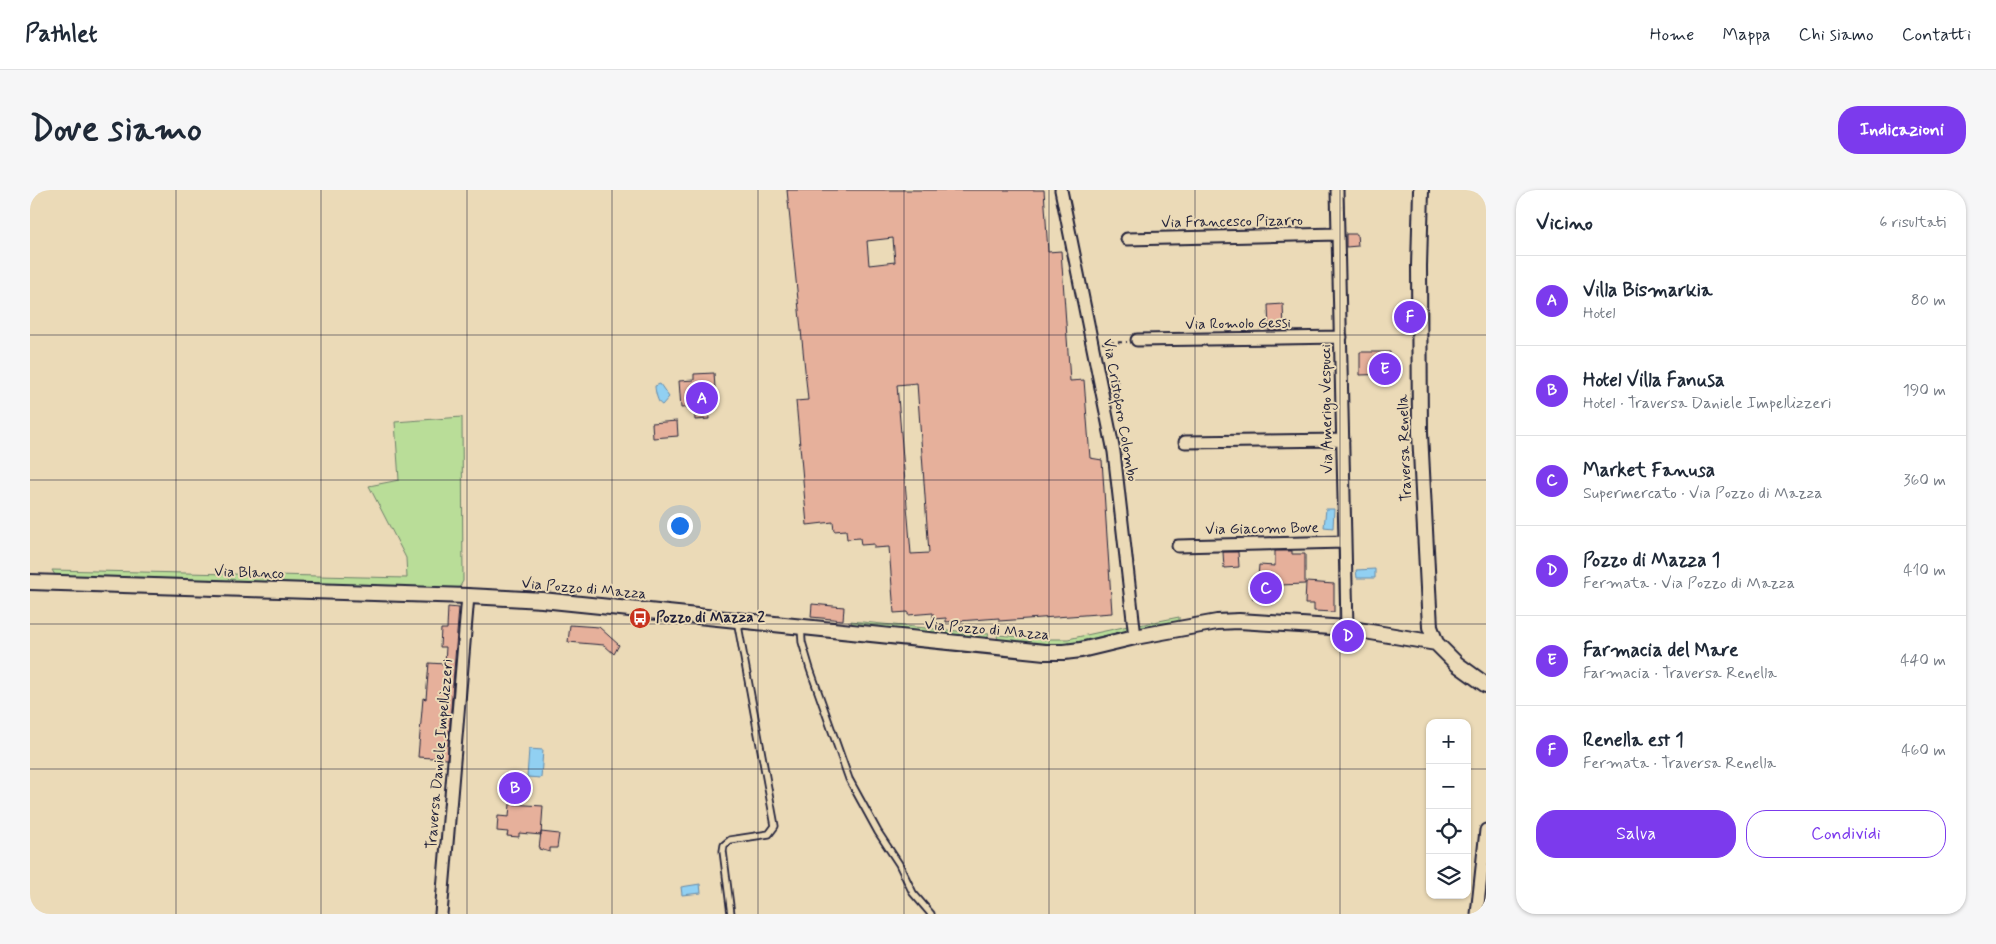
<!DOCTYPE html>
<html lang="it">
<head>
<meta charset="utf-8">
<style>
  body { margin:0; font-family:Mynerve,sans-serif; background:#f6f6f7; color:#1f2937 }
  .controls { position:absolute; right:15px; bottom:15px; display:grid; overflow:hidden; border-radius:10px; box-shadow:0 1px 4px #0004 }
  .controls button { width:45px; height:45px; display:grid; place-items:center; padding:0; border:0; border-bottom:1px solid #e0e1e3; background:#fff; color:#1f2937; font:25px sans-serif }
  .you { position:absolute; left:649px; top:335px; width:18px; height:18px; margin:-12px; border:4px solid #fff; border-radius:50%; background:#1a73e8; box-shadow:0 0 0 8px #1a73e833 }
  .badge { display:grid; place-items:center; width:32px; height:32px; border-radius:50%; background:#7c3aed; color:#fff; font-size:16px; font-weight:700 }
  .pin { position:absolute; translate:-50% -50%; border:2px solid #fff; box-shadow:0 1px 5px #0006 }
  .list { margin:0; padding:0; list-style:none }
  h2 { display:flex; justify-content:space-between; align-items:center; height:65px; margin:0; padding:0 20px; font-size:21px }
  h2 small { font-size:16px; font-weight:400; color:#747a83 }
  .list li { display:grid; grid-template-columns:32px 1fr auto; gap:15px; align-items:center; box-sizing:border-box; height:90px; padding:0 20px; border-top:1px solid #e0e1e3 }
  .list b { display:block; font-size:19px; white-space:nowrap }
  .list p { margin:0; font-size:16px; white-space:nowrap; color:#747a83 }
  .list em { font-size:16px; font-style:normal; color:#747a83 }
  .actions { display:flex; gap:10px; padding:15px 20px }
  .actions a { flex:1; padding:11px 0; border:1px solid #7c3aed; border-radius:20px; text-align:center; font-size:18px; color:#7c3aed }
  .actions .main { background:#7c3aed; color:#fff }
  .icon { flex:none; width:28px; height:28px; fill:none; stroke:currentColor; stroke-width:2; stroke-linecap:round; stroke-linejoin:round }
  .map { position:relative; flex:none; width:1456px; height:724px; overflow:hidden; border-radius:20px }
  header { display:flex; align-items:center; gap:30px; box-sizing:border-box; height:70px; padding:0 25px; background:#fff; border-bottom:1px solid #e0e1e3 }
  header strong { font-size:24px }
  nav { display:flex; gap:28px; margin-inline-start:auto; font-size:18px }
  .intro { display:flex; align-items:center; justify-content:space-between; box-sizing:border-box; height:120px; padding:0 30px }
  h1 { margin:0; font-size:35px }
  .button { padding:12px 22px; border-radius:20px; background:#7c3aed; color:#fff; font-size:18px; font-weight:700 }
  main { display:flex; gap:30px; padding:0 30px }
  aside { flex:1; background:#fff; border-radius:20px; box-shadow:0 1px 4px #0004 }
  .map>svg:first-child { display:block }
  .green { fill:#b9dd98; stroke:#6e806a }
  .water { fill:#91d0f2; stroke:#658aa9 }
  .building { fill:#e6b09b; stroke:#22223b; fill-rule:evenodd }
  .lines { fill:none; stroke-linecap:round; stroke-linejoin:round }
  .service-casing { stroke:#22223b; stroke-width:9 }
  .minor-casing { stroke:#22223b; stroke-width:15 }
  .tertiary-casing { stroke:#22223b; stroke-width:18 }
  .path { stroke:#22223b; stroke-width:2; stroke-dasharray:4 4; stroke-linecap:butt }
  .service { stroke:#ebdab7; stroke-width:5.5 }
  .minor { stroke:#ebdab7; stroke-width:11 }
  .tertiary { stroke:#ebdab7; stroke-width:14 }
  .grid { fill:none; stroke:#22223b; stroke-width:1; stroke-opacity:0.55 }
  .labels { text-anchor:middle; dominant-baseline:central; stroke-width:4; stroke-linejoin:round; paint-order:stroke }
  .street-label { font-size:15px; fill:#22223b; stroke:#ebdab7 }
  .poi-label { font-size:15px; font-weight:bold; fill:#22223b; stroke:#ebdab7; text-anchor:start }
</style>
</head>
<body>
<header>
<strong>Pathlet</strong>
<nav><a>Home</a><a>Mappa</a><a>Chi siamo</a><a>Contatti</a></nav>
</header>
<div class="intro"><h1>Dove siamo</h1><a class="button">Indicazioni</a></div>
<main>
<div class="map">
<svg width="1456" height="724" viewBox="0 0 1456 724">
  <rect width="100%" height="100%" fill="#ebdab7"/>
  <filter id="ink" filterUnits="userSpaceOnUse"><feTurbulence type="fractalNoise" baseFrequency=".02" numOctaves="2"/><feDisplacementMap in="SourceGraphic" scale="10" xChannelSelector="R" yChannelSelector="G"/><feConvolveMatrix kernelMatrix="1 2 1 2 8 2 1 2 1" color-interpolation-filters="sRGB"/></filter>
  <g filter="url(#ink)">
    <!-- green -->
    <path class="green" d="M432,227L433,391L429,398L25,385L22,380L377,388L376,368L339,296L369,290L365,232Z
      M1149,427V431L1111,438L1109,435Z
      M821,431L959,444L957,449L822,435Z
      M1098,436L1096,441L1037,454H1014L968,450L967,445L1015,449H1038Z"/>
    <!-- water -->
    <path class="water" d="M630,194L639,207L632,215C628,214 625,201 625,196Z
      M1296,319H1304L1303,338L1294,337Z
      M1345,379V388H1327L1326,380Z
      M499,559L513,560L511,588L497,587Z
      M670,694L671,703L652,705L651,697Z"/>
    <!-- building -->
    <path class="building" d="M757,0H1014L1018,62L1031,61L1040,191L1054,190L1060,268L1072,270L1082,423L969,431V428L916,432V428L903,429V423L878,425V422L864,423L859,357L844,358V354L831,355L830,348L817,349L816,340L804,341L803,332L777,335L766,211L778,210ZM863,48L865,72L839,75L837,51ZM887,193L899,363L881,364L867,195Z
      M1316,44H1327L1328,56L1316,57Z
      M1253,114L1254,140L1239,141L1238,115Z
      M1330,162H1360V184L1330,185Z
      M684,183L686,213L678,214L679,229L665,230L664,217L651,218L649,191L664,190V184Z
      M1088,191V202H1080L1078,193Z
      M647,231L648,246L623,248L622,233Z
      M1245,361H1262V364H1275V394L1250,395L1249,410L1223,409V400H1227L1229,375L1245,376Z
      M1193,362H1208L1209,377L1194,378Z
      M1276,392L1304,394V422L1284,421V414H1275Z
      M782,414L814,417L813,430L781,427Z
      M418,417L429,418L417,569L388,567L393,508L396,509L399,473L415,474L416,457H410L411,439H417Z
      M540,435L569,437L589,455L584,464L574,455L538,452Z
      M480,614L513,616L511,645L489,643V647L477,646L478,642L467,641L468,626L479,627Z
      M511,642L529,644L527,658H520V662L509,659Z"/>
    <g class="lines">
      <!-- service casing -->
      <g class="service-casing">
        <path id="service" d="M771,437L772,452L780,479L819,589L848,642L869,674L883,703L901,724
          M701,724L693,661L694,655L700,650L739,644L745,636L707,430"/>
      </g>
      <!-- minor casing -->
      <g class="minor-casing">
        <path id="minor" d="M1031,0L1084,262L1105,447
          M1307,0L1317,438
          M1097,49L1308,44
          M1107,150L1311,147
          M1155,252L1313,250
          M1148,356L1315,352
          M411,724L438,406
          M1447,724L1456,640"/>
      </g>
      <!-- tertiary casing -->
      <g class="tertiary-casing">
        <path id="tertiary" d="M1391,0L1389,76L1390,243L1400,437L1406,453
          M0,392L438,406L512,410L1015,462H1034L1051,460L1105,447L1187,432L1209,431L1317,438L1406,453L1427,474L1456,495"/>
      </g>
      <!-- path -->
      <path class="path" d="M1072,153L1097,152"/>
      <!-- service -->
      <use href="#service" class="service"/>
      <!-- minor -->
      <use href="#minor" class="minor"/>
      <!-- tertiary -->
      <use href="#tertiary" class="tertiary"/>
    </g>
  </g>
  <!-- grid -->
  <path class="grid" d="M146,0V724M291,0V724M437,0V724M582,0V724M728,0V724M874,0V724M1019,0V724M1165,0V724M1310,0V724M0,145H1456M0,290H1456M0,434H1456M0,579H1400M1437,579H1456"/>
  <!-- icons -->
  <defs>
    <g id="bus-disc" transform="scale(1.125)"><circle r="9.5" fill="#c8321e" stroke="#ebdab7"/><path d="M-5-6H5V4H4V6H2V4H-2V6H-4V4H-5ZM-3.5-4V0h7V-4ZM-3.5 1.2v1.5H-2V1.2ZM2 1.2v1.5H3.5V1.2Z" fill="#fff"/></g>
  </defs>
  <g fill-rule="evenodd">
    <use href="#bus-disc" x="610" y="428"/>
  </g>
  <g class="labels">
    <!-- street labels -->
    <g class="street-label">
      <text transform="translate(1202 32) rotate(-1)">Via Francesco Pizarro</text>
      <text transform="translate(1208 134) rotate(-1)">Via Romolo Gessi</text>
      <text transform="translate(1297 219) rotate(-91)">Via Amerigo Vespucci</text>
      <text transform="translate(1090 220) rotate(80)">Via Cristoforo Colombo</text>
      <text transform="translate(1375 258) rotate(-92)">Traversa Renella</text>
      <text transform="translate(1232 339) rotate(-1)">Via Giacomo Bove</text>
      <text transform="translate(219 383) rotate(2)">Via Blanco</text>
      <text transform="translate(554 399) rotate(5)">Via Pozzo di Mazza</text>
      <text transform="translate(957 440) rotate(5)">Via Pozzo di Mazza</text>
      <text transform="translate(410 564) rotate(-85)">Traversa Daniele Impellizzeri</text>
    </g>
    <!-- poi labels -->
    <g class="poi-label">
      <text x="626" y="428">Pozzo di Mazza 2</text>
    </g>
  </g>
</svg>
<div class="controls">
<button>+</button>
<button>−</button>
<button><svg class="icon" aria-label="locate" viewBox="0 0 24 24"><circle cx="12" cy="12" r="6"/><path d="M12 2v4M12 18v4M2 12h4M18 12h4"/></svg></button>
<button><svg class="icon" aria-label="layers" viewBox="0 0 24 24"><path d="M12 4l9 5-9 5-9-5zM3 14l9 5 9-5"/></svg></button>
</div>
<div class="you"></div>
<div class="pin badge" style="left:672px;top:208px">A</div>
<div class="pin badge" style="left:485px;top:598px">B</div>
<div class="pin badge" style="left:1236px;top:398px">C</div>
<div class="pin badge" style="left:1318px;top:446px">D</div>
<div class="pin badge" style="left:1355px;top:179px">E</div>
<div class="pin badge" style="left:1380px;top:127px">F</div>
</div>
<aside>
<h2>Vicino<small>6 risultati</small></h2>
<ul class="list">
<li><span class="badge">A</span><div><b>Villa Bismarkia</b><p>Hotel</p></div><em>80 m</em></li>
<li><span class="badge">B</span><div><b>Hotel Villa Fanusa</b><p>Hotel · Traversa Daniele Impellizzeri</p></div><em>190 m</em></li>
<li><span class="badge">C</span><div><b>Market Fanusa</b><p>Supermercato · Via Pozzo di Mazza</p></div><em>360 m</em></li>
<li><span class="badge">D</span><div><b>Pozzo di Mazza 1</b><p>Fermata · Via Pozzo di Mazza</p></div><em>410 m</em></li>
<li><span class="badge">E</span><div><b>Farmacia del Mare</b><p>Farmacia · Traversa Renella</p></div><em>440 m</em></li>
<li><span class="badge">F</span><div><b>Renella est 1</b><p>Fermata · Traversa Renella</p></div><em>460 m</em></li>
</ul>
<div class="actions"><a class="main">Salva</a><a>Condividi</a></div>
</aside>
</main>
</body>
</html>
